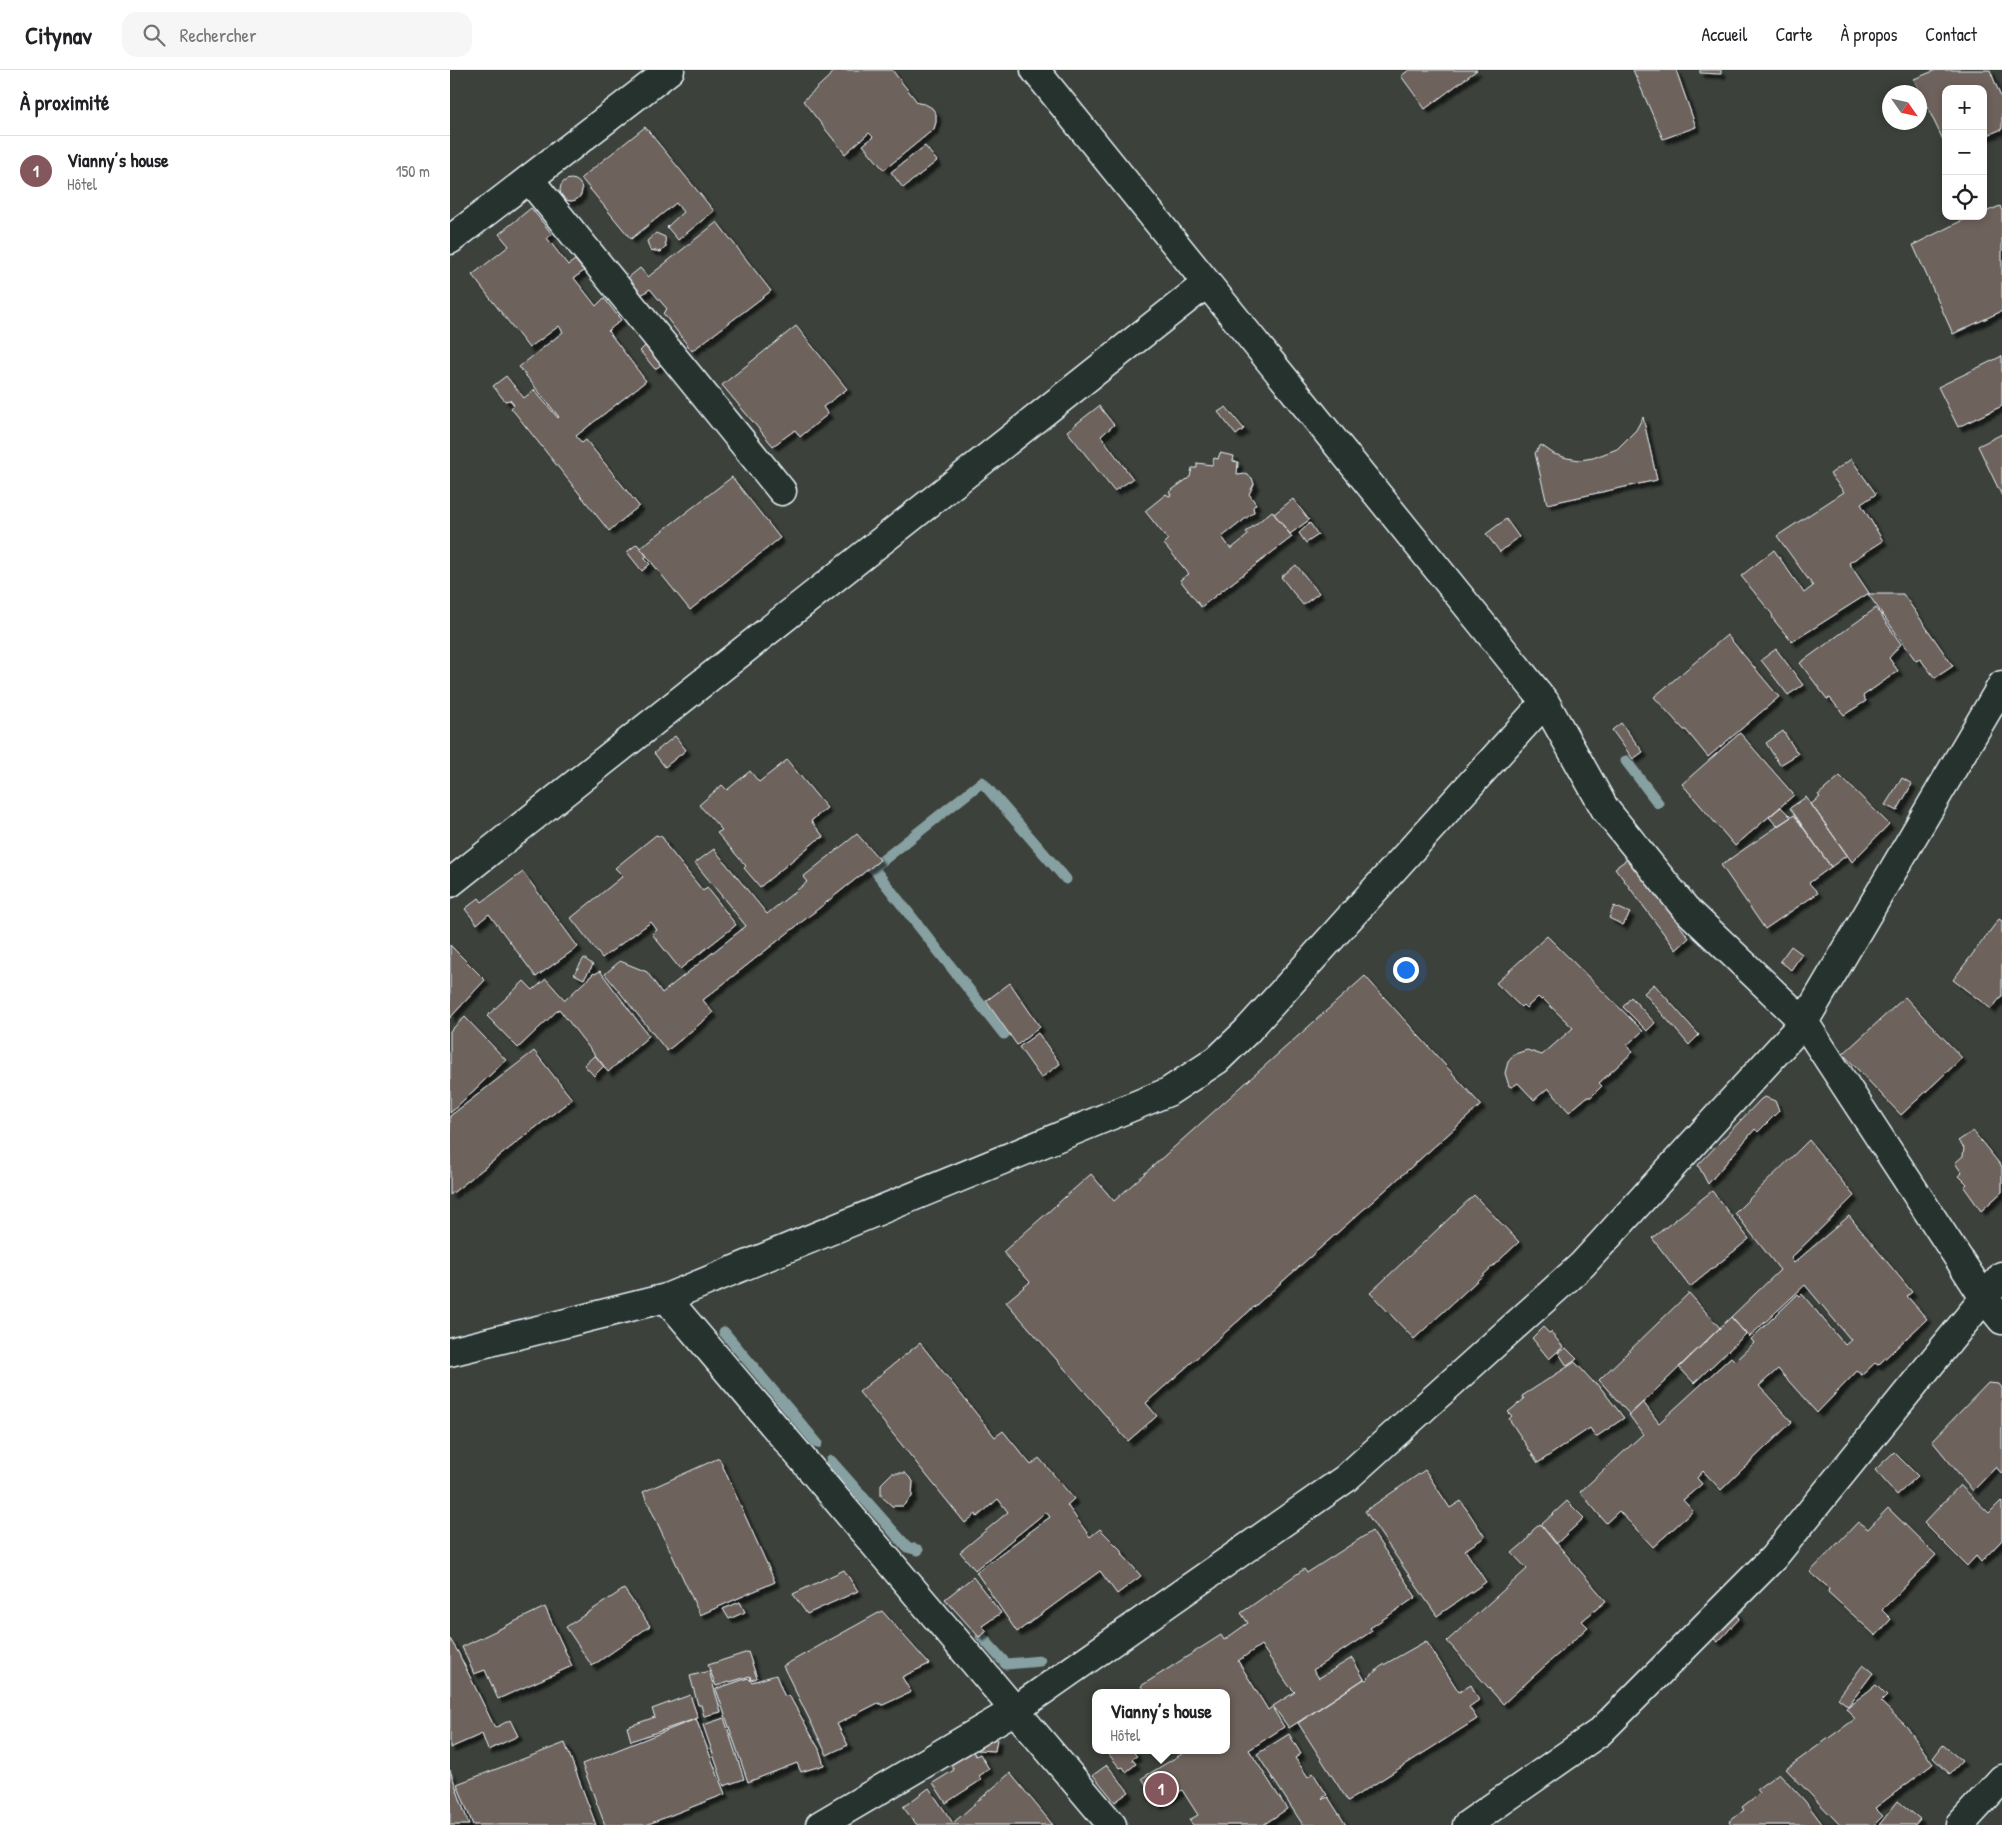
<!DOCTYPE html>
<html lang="fr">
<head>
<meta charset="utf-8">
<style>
  body { margin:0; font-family:"Patrick Hand",sans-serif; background:#f6f6f6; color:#202124 }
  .controls { position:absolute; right:15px; top:15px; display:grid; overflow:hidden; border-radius:10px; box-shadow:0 2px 8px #0003 }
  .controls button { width:45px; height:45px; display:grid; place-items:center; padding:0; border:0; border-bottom:1px solid #e0e0e0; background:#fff; color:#202124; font:25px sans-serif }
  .compass { position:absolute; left:1432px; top:15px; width:45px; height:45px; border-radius:50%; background:#fff; box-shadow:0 2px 8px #0003; rotate:124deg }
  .you { position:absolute; left:955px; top:899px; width:18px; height:18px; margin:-12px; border:4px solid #fff; border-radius:50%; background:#1a73e8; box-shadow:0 0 0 8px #1a73e833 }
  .badge { display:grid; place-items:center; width:32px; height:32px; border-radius:50%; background:#84575d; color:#fff; font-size:16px; font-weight:700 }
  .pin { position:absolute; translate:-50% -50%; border:2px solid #fff; box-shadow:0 1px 5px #0006 }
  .popup { position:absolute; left:642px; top:1619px; width:138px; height:65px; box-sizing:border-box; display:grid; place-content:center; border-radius:10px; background:#fff; filter:drop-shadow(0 1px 4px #0005); font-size:16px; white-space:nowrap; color:#757577 }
  .popup b { font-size:19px; color:#202124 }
  .popup::after { content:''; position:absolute; left:50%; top:100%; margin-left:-10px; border:10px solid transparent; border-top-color:#fff }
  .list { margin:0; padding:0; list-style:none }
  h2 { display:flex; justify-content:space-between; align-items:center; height:65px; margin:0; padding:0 20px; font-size:21px }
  h2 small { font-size:16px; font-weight:400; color:#757577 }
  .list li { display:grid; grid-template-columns:32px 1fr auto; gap:15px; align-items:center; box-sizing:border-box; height:70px; padding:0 20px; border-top:1px solid #e0e0e0 }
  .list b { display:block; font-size:19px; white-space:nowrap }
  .list p { margin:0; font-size:16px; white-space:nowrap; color:#757577 }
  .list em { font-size:16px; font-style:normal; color:#757577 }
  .icon { flex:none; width:28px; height:28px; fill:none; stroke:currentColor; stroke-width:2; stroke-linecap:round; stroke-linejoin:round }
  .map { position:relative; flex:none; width:1552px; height:1755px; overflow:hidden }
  header { display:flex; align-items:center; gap:30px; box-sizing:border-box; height:70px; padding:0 25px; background:#fff; border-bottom:1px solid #e0e0e0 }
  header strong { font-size:24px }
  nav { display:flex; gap:28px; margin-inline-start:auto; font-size:18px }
  .search { width:350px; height:45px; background:#f6f6f6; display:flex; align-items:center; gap:12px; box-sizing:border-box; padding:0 18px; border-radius:15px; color:#757577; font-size:19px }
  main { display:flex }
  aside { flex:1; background:#fff }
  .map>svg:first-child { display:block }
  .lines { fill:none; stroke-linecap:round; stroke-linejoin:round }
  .stream { stroke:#87a0a2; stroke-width:11 }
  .building { fill:#6e625c; stroke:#e8f1f8; filter:url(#shadow) }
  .minor-casing { stroke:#e8f1f8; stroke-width:31 }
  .minor { stroke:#26332d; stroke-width:28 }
</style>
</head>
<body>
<header>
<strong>Citynav</strong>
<div class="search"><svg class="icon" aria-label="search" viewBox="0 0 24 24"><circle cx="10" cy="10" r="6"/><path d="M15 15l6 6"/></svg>Rechercher</div>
<nav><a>Accueil</a><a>Carte</a><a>À propos</a><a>Contact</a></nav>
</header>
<main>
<aside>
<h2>À proximité<small></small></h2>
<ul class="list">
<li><span class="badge">1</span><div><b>Vianny’s house</b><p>Hôtel</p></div><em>150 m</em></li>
</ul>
</aside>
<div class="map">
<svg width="1552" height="1755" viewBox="0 0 1552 1755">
  <defs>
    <filter id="shadow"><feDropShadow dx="4.5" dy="4.5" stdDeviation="1" flood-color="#0009"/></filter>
  </defs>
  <rect width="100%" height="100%" fill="#3c413b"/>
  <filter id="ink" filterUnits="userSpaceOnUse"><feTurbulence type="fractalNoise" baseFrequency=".02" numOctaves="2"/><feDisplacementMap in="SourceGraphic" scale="10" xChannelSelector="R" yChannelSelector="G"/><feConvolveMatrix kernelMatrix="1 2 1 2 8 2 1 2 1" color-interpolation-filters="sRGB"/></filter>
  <g filter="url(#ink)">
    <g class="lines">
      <!-- stream -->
      <path class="stream" d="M1176,691L1208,733
        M554,964L423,798L532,712L616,809
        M274,1262L367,1373
        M381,1391L457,1477L468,1480
        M531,1566L556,1594L590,1591"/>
    </g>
    <!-- building -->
    <path class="building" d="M386,0H442L468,33L475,34L482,38L486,44V52L484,59L434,100L413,75L423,67L419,63L395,84L353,31Z
      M959,0H1027L975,39L951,6Z
      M1183,0H1226L1246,57L1213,69Z
      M1250,0H1271V4L1250,3Z
      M1486,0H1540L1552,30V59L1533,67V19H1496V76L1464,9Z
      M195,57L264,141L228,170L217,157L233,142L226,133L181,169L131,108Z
      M475,76L487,91L453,118L441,102Z
      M110 120a11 11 0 1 1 22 0a11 11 0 1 1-22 0Z
      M1550,136L1552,141V241L1503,264L1463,175L1521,146H1533V143Z
      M81,138L102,164L97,168L118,195L125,190L134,201L124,208L146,236L154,228L171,250L158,261L196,311L126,366L132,373L136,370L189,436L159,461L61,338L64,335L60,330L55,331L43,316L56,306L74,328L84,320L108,348L109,347L69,297L113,262L109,256L79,278L22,205L59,176L49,164Z
      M267,152L321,221L242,281L213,243L217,239L200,219L187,228L173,212L190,198L198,207Z
      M206,163L215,167L216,177L211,182L200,180L197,171Z
      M346,256L397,319L373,337L378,344L350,367L345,360L323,376L272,315Z
      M195,276L211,295L205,299L190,281Z
      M1552,286V336L1508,357L1488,317Z
      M649,336L664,355L651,366L683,409L664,421L617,361Z
      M776,337L794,359L786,365L768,342Z
      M1193,347L1207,410L1097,434L1085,383L1091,375L1104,384L1117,388L1130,390L1143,388L1167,379L1186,360Z
      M1552,364V426L1528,376Z
      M770,383L784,386L783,391L788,392L787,405L796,404L802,408L804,414L799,424L806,434L803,437L804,442L772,467L781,479L798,465L796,462L822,441L842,467L751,537L730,510L739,504L714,474L718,470L695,441L716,424L719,426L721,425L719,422L740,407L742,398H747V393L762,395L764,388L768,389Z
      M1401,389L1426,424L1411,434L1433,471L1399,493L1419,523L1342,572L1323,549L1322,544L1291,506L1324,480L1354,523L1363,516L1327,466L1394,422L1380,404Z
      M282,407L330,468L240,540L190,478Z
      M843,429L859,450L840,464L824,444Z
      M1056,449L1069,467L1050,482L1036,464Z
      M860,453L868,465L856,473L849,463Z
      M187,474L197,486L194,488L200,494L192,501L177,482Z
      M846,495L869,523L853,535L831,507Z
      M1418,524H1453L1503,596L1485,608L1470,589L1466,591Z
      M1426,538L1451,574L1439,588L1448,601L1413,626L1416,631L1394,645L1380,628L1377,629L1350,593Z
      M1277,565L1329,627L1258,687L1236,660H1234L1204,627Z
      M1326,579L1353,615L1338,625L1311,590Z
      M1171,653L1193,682L1183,689L1162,660Z
      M1333,661L1348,684L1330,695L1316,673Z
      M1290,663L1344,725L1285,776L1232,714Z
      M225,666L236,680L215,697L204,683Z
      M337,690L377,738L361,751L374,767L367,770L310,817L294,798L296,796L267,763L272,760L249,735L272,715L277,720L300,701L309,712Z
      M1390,706L1439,754L1402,792L1361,734L1370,727L1368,725Z
      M1452,708L1462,714L1447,741L1435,735Z
      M1356,727L1397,785L1381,797L1340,738Z
      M1331,737L1341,747L1327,756L1319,747Z
      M1344,745L1381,797L1359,813L1368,823L1315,859L1271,795Z
      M407,764L430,790L253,930L263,943L217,981L155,904L170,891L197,902L212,923L296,856L245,793L264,779L317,844L357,812L353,807Z
      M206,765L212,767L217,774L216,775L253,821L257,817L286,855L230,899L202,864L207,860L201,852L152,888L121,848L173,806L165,798Z
      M1179,788L1239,868L1226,880L1165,798Z
      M73,802L128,877L86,907L39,844L27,854L15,839L29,828L32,832Z
      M1164,836L1180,843L1173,855L1159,848Z
      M1549,849L1552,851V926L1541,939L1503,910Z
      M1097,866L1193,961L1177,975L1183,982L1149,1013L1152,1016L1141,1027H1137L1119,1042L1098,1018L1084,1030L1068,1013L1062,1017L1059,1016L1055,1003L1058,992L1065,984L1077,980L1092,985L1123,958L1093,929L1091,930L1088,927L1076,938L1073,935L1071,937L1046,913Z
      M0,875L35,910L0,948Z
      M1341,876L1352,884L1341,900L1330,891Z
      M134,888L143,895L134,909L124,904Z
      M150,901L199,966L158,1002L109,939L68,978L37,946L74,911L83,920L96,909L115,930L144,903L145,904Z
      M915,906L1031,1035L696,1333L707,1346L678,1371L556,1232L580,1212L553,1182L641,1104L664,1131Z
      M560,913L590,957L567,975L536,931Z
      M1204,914L1249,965L1239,975L1194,923Z
      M1181,927L1205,953L1197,961L1173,937Z
      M1455,927L1512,988L1451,1045L1393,984Z
      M15,947L56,990L0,1043V961Z
      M588,963L610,994L591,1008L569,977Z
      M84,981L122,1029L0,1125V1046Z
      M145,985L154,996L144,1006L134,995Z
      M1315,1027L1325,1031L1329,1041L1308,1062L1305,1059L1258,1114L1248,1095L1311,1029Z
      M1523,1061L1552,1097V1122L1531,1141L1514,1117L1517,1114L1509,1106L1512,1103L1505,1093L1513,1086L1514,1078L1508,1071Z
      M1359,1070L1404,1126L1341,1188L1344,1193L1399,1146L1462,1222L1457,1226L1477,1249L1428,1295L1425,1293L1412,1305L1407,1301L1367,1343L1328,1299L1309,1316L1342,1352L1271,1420L1253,1401L1247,1408L1252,1414L1233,1430L1243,1441L1203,1477L1169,1441L1156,1453L1130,1422L1193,1364L1179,1345L1193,1332L1209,1353L1281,1287L1285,1291L1304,1273L1301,1269L1348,1224L1350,1226L1352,1224L1395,1275L1401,1270L1355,1215L1299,1267L1281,1247L1330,1200L1285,1143Z
      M1262,1121L1299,1169L1240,1217L1202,1168Z
      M1024,1125L1069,1172L964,1269L920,1223Z
      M1239,1223L1270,1258L1180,1345L1149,1310Z
      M1281,1247L1296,1264L1244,1313L1229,1297Z
      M1093,1257L1099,1263L1101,1262L1113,1277L1099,1289L1082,1268Z
      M470,1273L545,1367L553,1361L581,1395L589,1388L603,1404L624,1429L617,1435L640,1467L650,1459L672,1481L673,1485L691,1506L667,1524L650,1501L567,1562L526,1502L600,1447L596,1442L525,1500L510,1482L558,1442L548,1429L527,1447L526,1444L515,1453L409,1322Z
      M1116,1278L1127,1289L1117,1296L1108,1282Z
      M1125,1292L1145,1314L1147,1313L1174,1348L1146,1367L1140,1358L1088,1393L1059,1349L1062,1346L1058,1342L1074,1329L1072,1326Z
      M1538,1313L1549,1314L1552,1318V1404L1546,1397L1523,1421L1482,1371Z
      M1444,1382L1468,1406L1447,1425L1425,1400Z
      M269,1388L325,1512L250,1545L193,1422Z
      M975,1400L1000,1438L1011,1431L1035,1467L1015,1480L1036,1512L987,1546L915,1441Z
      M442,1403H455L463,1411L462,1427L453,1436H442L431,1426V1414Z
      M1510,1415L1539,1443L1551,1431L1552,1432V1470L1531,1492L1526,1486L1517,1496L1474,1453Z
      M1117,1431L1134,1448L1106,1474L1091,1455Z
      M1438,1438L1486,1485L1432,1540L1441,1549L1426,1566L1378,1522L1379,1518L1360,1502L1408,1452L1418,1459Z
      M1090,1454L1156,1531L1132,1551L1138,1557L1053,1634L997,1571L1077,1499L1062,1483L1076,1471L1083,1460Z
      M922,1461L966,1527L920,1558L922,1561L863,1600L869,1608L902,1588L914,1609L839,1658L823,1636L845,1622L839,1616L811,1575L788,1591L818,1640L822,1637L834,1657L799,1680L837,1739L813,1755H743L739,1750L748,1745L732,1720L708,1735L692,1708L735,1682L734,1680H776V1623H695L691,1616L771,1565L774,1570L798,1553L791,1543L854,1499L857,1503Z
      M394,1500L408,1521L357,1544L343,1524Z
      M523,1507L551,1543L532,1556L537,1561L529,1567L495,1529Z
      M174,1519L200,1556L142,1596L116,1557Z
      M290,1532L295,1542L279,1549L273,1539Z
      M95,1537L122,1596L48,1629L35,1600L24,1604L12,1577Z
      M432,1541L479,1594L452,1607L461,1622L433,1635L428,1633L387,1654L398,1675L377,1685L333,1596Z
      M1286,1541L1289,1549L1268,1572L1258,1564Z
      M0,1569L8,1582L45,1658L60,1650L68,1666L38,1680L32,1664L0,1678Z
      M976,1571L1009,1622L1021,1615L1029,1630L1019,1637L1027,1649L898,1731L848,1653L914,1609L916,1610L930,1597Z
      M298,1582L307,1608L301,1610L300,1606L266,1616L258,1595Z
      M1413,1595L1423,1603L1398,1636L1388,1628Z
      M259,1601L271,1642L254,1646L251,1635H248L240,1606Z
      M326,1605L334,1625L340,1627L369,1679L374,1695L351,1702L347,1693L298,1712L266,1619L298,1608L302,1612Z
      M1426,1615L1437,1626L1431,1632L1457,1657L1483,1694L1425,1738L1433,1746L1424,1755H1390L1336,1699L1405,1649L1396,1638Z
      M240,1625L248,1648L181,1671L177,1657L205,1647L202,1639Z
      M274,1648L294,1709L274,1716L253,1655Z
      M246,1649L275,1724L196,1755H155L132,1694Z
      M839,1664L851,1684L845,1688L858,1707L863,1703L877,1725L872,1728L873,1729L878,1727L896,1755H853L807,1684Z
      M527,1666L547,1669L545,1681L526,1680Z
      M115,1673L146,1755H23L7,1714Z
      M1493,1675L1512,1691L1500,1704L1483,1688Z
      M522,1680L526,1686L530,1684L539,1699L529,1706L531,1710L496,1733L483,1713L504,1700L500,1694Z
      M655,1680H684L686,1682L684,1683L687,1686L682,1689L686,1694L676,1702L673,1697L670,1698Z
      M657,1695L679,1722L665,1732L643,1705Z
      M0,1700L19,1755H0Z
      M560,1703L603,1755H467L453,1737L479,1718L503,1753Z
      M1329,1703L1355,1731L1373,1755H1281L1279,1752L1294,1740L1292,1737L1310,1723L1307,1719Z
      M1448,1731L1470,1749L1465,1755H1429Z"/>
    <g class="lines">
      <!-- minor casing -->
      <g class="minor-casing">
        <path id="minor" d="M585,0L1095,632L1155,739L1235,838L1354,952L1535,1229L1552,1250
          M79,109L332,421
          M0,170L220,0
          M0,813L757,213
          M216,1228L662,1755
          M0,1282L216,1228L718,1022L767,990L797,961L1095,632
          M370,1755L565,1640L895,1409L1132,1195L1354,952L1552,615
          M1017,1755L1150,1662L1323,1488L1552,1206
          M1510,1755L1552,1709"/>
      </g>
      <!-- minor -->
      <use href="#minor" class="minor"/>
    </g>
  </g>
</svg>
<div class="controls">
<button>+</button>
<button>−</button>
<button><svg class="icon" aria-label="locate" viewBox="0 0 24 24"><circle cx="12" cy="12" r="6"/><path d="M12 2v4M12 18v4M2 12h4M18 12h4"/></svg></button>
</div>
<svg class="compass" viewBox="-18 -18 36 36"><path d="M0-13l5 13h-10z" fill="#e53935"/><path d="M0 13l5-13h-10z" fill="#757577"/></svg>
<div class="you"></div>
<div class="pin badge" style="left:711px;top:1719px">1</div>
<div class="popup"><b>Vianny’s house</b>Hôtel</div>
</div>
</main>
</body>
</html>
